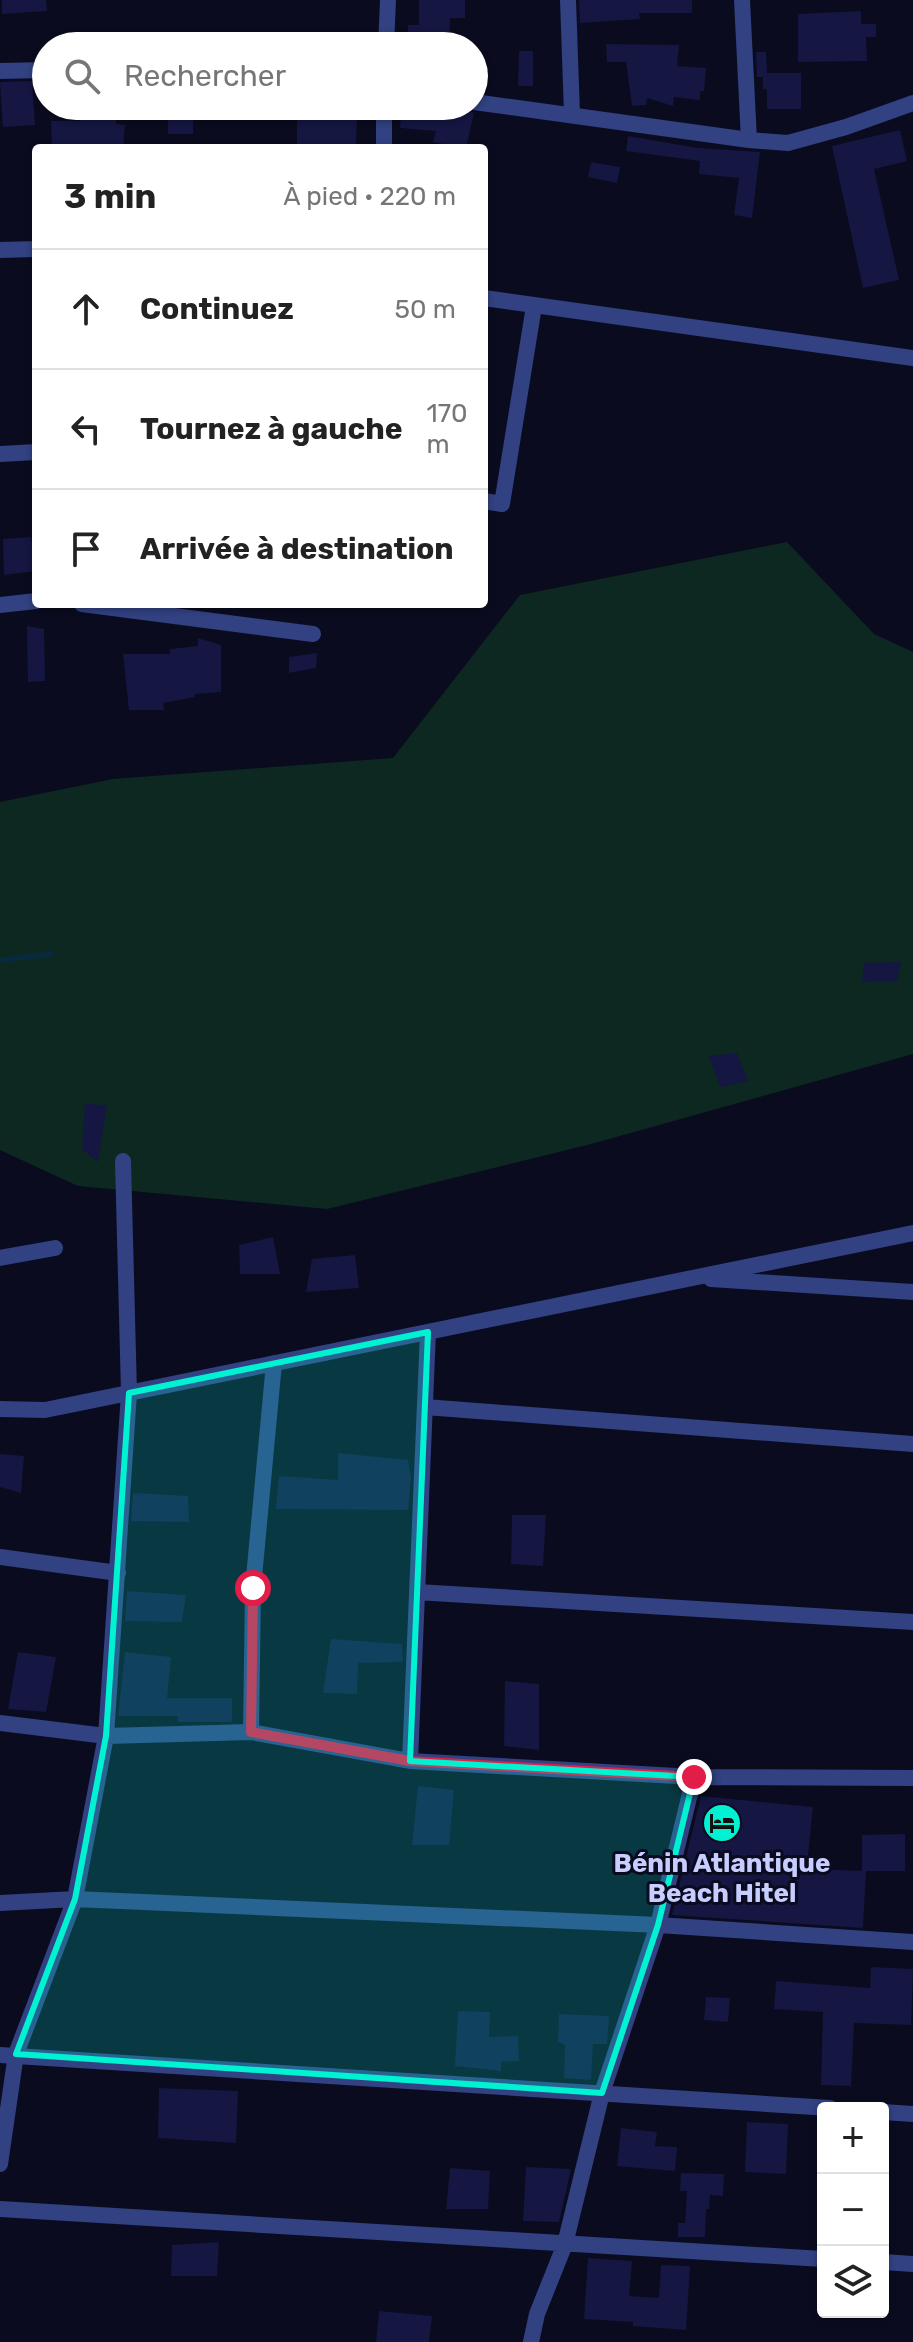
<!DOCTYPE html>
<html lang="fr">
<head>
<meta charset="utf-8">
<style>
  body { margin:0; font-family:Rubik,sans-serif; background:#f6f6f6; color:#222 }
  .controls { position:absolute; right:24px; bottom:24px; display:grid; overflow:hidden; border-radius:8px; box-shadow:0 2px 6px #0004 }
  .controls button { width:72px; height:72px; display:grid; place-items:center; padding:0; border:0; border-bottom:2px solid #e0e0e0; background:#fff; color:#222; font:40px sans-serif }
  .stop { position:absolute; width:24px; height:24px; margin:-18px; border:6px solid #e11d48; border-radius:50%; background:#fff }
  .stop.end { background:#e11d48; border-color:#fff; box-shadow:0 2px 8px #0008 }
  .list { margin:0; padding:0; list-style:none }
  h2 { display:flex; justify-content:space-between; align-items:center; height:104px; margin:0; padding:0 32px; font-size:34px }
  h2 small { font-size:26px; font-weight:400; color:#767676 }
  .list li { display:grid; grid-template-columns:52px 1fr auto; gap:24px; align-items:center; box-sizing:border-box; height:120px; padding:0 32px; border-top:2px solid #e0e0e0 }
  .list b { display:block; font-size:30px; white-space:nowrap }
  .list em { font-size:26px; font-style:normal; color:#767676 }
  .icon { flex:none; width:44px; height:44px; fill:none; stroke:currentColor; stroke-width:2; stroke-linecap:round; stroke-linejoin:round }
  .map { position:relative; flex:none; width:913px; height:2342px; overflow:hidden }
  .search { position:absolute; background:#fff; box-shadow:0 2px 6px #0004; left:32px; top:32px; width:456px; height:88px; display:flex; align-items:center; gap:20px; box-sizing:border-box; padding:0 28px; border-radius:44px; color:#767676; font-size:30px }
  .panel { position:absolute; background:#fff; box-shadow:0 2px 6px #0004; left:32px; top:144px; width:456px; height:464px; border-radius:8px }
  .map>svg:first-child { display:block }
  .green { fill:#0d2821 }
  .lines { fill:none; stroke-linecap:round; stroke-linejoin:round }
  .stream { stroke:#072a40; stroke-width:5 }
  .building { fill:#151641 }
  .minor { stroke:#314181; stroke-width:16 }
  .tertiary { stroke:#314181; stroke-width:16 }
  .route { stroke:#e11d48; stroke-width:10 }
  .marked { fill:#00f2d2; fill-opacity:0.2; stroke:#00f2d2; stroke-width:6; stroke-linejoin:round }
  .labels { text-anchor:middle; dominant-baseline:central; stroke-width:6; stroke-linejoin:round; paint-order:stroke }
  .poi-label { font-size:26px; font-weight:bold; fill:#c7ceff; stroke:#0a0b1e }
</style>
</head>
<body>
<div class="map">
<svg width="913" height="2342" viewBox="0 0 913 2342">
  <rect width="100%" height="100%" fill="#0a0b1e"/>
  <!-- green -->
  <path class="green" d="M787,542L874,634L913,652V1054L591,1144L327,1209L78,1186L0,1150V802L113,779L393,758L520,595Z"/>
  <g class="lines">
    <!-- stream -->
    <path class="stream" d="M0,960L51,954"/>
  </g>
  <!-- building -->
  <path class="building" d="M2,0H46L47,11L2,14Z
    M419,0H465V18H450L449,46H408V25H419Z
    M579,0H692V13H639L640,19L580,23Z
    M861,11V24H876V37H866L867,61L798,62V14Z
    M606,44L679,45L677,66L706,68L704,91H700V100L674,97L673,106L647,98L646,105L632,106L626,62H607Z
    M519,51H533V86H518Z
    M756,52H766L767,73H801V109H767V89H763V77H757Z
    M32,81L35,125L3,127L0,82Z
    M79,106H116V124L125,125L123,148H52L51,121H80Z
    M168,106H193V134H168Z
    M297,106H357L356,148H297Z
    M402,106H454L474,113L466,148L433,142L436,131L400,128Z
    M900,130L907,161L874,169L899,280L863,288L832,146Z
    M628,136L698,148L760,152L752,218L734,215L739,178L699,174L700,161L626,151Z
    M591,162L620,167L617,183L588,177Z
    M31,537L36,571L4,575L3,539Z
    M27,626L44,629L45,681L28,682Z
    M198,638L221,645V692L195,694V697L163,703L164,710H129L123,654H170V649L198,646Z
    M317,653L316,668L289,673V657Z
    M901,962L897,981L862,982L864,963Z
    M737,1053L748,1081L720,1087L709,1056Z
    M85,1103L107,1106L98,1162L82,1149Z
    M273,1237L280,1274H240L239,1245Z
    M355,1255L359,1288L306,1292L312,1259Z
    M338,1453L408,1460L411,1477L408,1510L276,1509L279,1476L338,1480Z
    M0,1454L24,1456L21,1493L0,1487Z
    M133,1493L188,1496L189,1522L131,1521Z
    M512,1515H546L543,1566L511,1564Z
    M127,1591L186,1595L182,1622L125,1621Z
    M331,1639L402,1644L403,1662L358,1663L357,1694L323,1693Z
    M18,1652L56,1657L46,1712L8,1709Z
    M125,1652L171,1657L167,1698H232V1722H178V1716H118Z
    M505,1681L539,1684V1750L504,1746Z
    M418,1786L454,1790L449,1845H412Z
    M701,1796L813,1807L807,1865H813L812,1869L866,1871L863,1928L672,1915Z
    M905,1834V1871H862V1835Z
    M871,1967L913,1969L911,2025L854,2023L851,2086L821,2085L823,2012L774,2009L776,1981L870,1988Z
    M706,1997L730,1998L728,2022L704,2020Z
    M458,2011L490,2012L489,2037L518,2036L519,2061L501,2062V2071L455,2066Z
    M559,2014L609,2016L607,2044H593L591,2080L564,2078L565,2045L558,2042Z
    M159,2088L238,2091L236,2143L158,2138Z
    M747,2122L788,2124L786,2174L745,2172Z
    M621,2128L657,2132L655,2146L677,2147L675,2171L617,2166Z
    M526,2167L571,2169L559,2222L523,2221Z
    M450,2168L490,2171L488,2209H446Z
    M681,2173L724,2174L723,2196L710,2195L709,2209H706L705,2237H678V2223H685L687,2191H680Z
    M219,2242L217,2276H171L172,2245Z
    M588,2258L632,2261L629,2296L659,2298L661,2265L690,2266L686,2330L633,2326V2322L584,2319Z
    M379,2311L432,2316L429,2342H376Z"/>
  <g class="lines">
    <!-- minor -->
    <path class="minor" d="M568,0L572,114
      M742,0L749,140
      M386,46L388,0
      M0,71L46,70
      M474,102L749,140L788,143L846,127L913,103
      M384,106V148
      M0,454L36,452
      M484,501L502,504L534,306
      M82,604L313,634
      M0,605L36,601
      M0,1258L55,1248
      M711,1279L913,1292
      M425,1407L913,1444
      M0,1409L45,1410L913,1233
      M0,1557L118,1573
      M417,1592L913,1622
      M0,1723L106,1736L251,1732L410,1761L694,1777L913,1778
      M251,1732L253,1588L274,1363
      M410,1761L428,1332
      M0,1903L75,1899L658,1925L913,1942
      M0,2055L830,2108
      M883,2112L913,2114
      M0,2164L16,2054L75,1899L106,1736L129,1393L123,1161
      M0,2209L823,2259
      M883,2262L913,2264
      M531,2342L537,2314L565,2244L602,2093L658,1925L694,1777"/>
    <!-- tertiary -->
    <path class="tertiary" d="M0,250L36,249
      M484,298L913,358"/>
  </g>
  <g class="lines">
    <!-- route -->
    <path class="route" d="M253,1588L251,1732L410,1761L694,1777"/>
  </g>
  <!-- marked area -->
  <path class="marked" d="M428,1332L410,1761L694,1777L658,1925L602,2093L16,2054L75,1899L106,1736L129,1393Z"/>
  <!-- icons -->
  <defs>
    <g id="hotel-disc" transform="scale(2)"><circle r="9.5" fill="#00f2d2" stroke="#0a0b1e"/><path d="M-6-4.5h1.5V1H6V5H4.5V3h-9V5H-6ZM-4 0a1.8 1.8 0 1 1 3.6 0ZM.5 0V-2.5h3Q6-2.5 6 0Z" fill="#111"/></g>
  </defs>
  <g fill-rule="evenodd">
    <use href="#hotel-disc" x="722" y="1823"/>
  </g>
  <g class="labels">
    <!-- poi labels -->
    <g class="poi-label">
      <text x="722" y="1863">Bénin Atlantique<tspan x="722" dy="30">Beach Hitel</tspan></text>
    </g>
  </g>
</svg>
<div class="controls">
<button>+</button>
<button>−</button>
<button><svg class="icon" aria-label="layers" viewBox="0 0 24 24"><path d="M12 4l9 5-9 5-9-5zM3 14l9 5 9-5"/></svg></button>
</div>
<div class="stop" style="left:253px;top:1588px"></div>
<div class="stop end" style="left:694px;top:1777px"></div>
<div class="search"><svg class="icon" aria-label="search" viewBox="0 0 24 24"><circle cx="10" cy="10" r="6"/><path d="M15 15l6 6"/></svg>Rechercher</div>
<section class="panel">
<h2>3 min<small>À pied · 220 m</small></h2>
<ul class="list">
<li><svg class="icon" aria-label="ahead" viewBox="0 0 24 24"><path d="M12 20V5M6 11l6-6 6 6"/></svg><div><b>Continuez</b></div><em>50 m</em></li>
<li><svg class="icon" aria-label="left" viewBox="0 0 24 24"><path d="M17 20v-9H6M10 6l-5 5 5 5"/></svg><div><b>Tournez à gauche</b></div><em>170 m</em></li>
<li><svg class="icon" aria-label="arrive" viewBox="0 0 24 24"><path d="M6 21V4h12l-3 4 3 4H6"/></svg><div><b>Arrivée à destination</b></div></li>
</ul>
</section>
</div>
</body>
</html>
